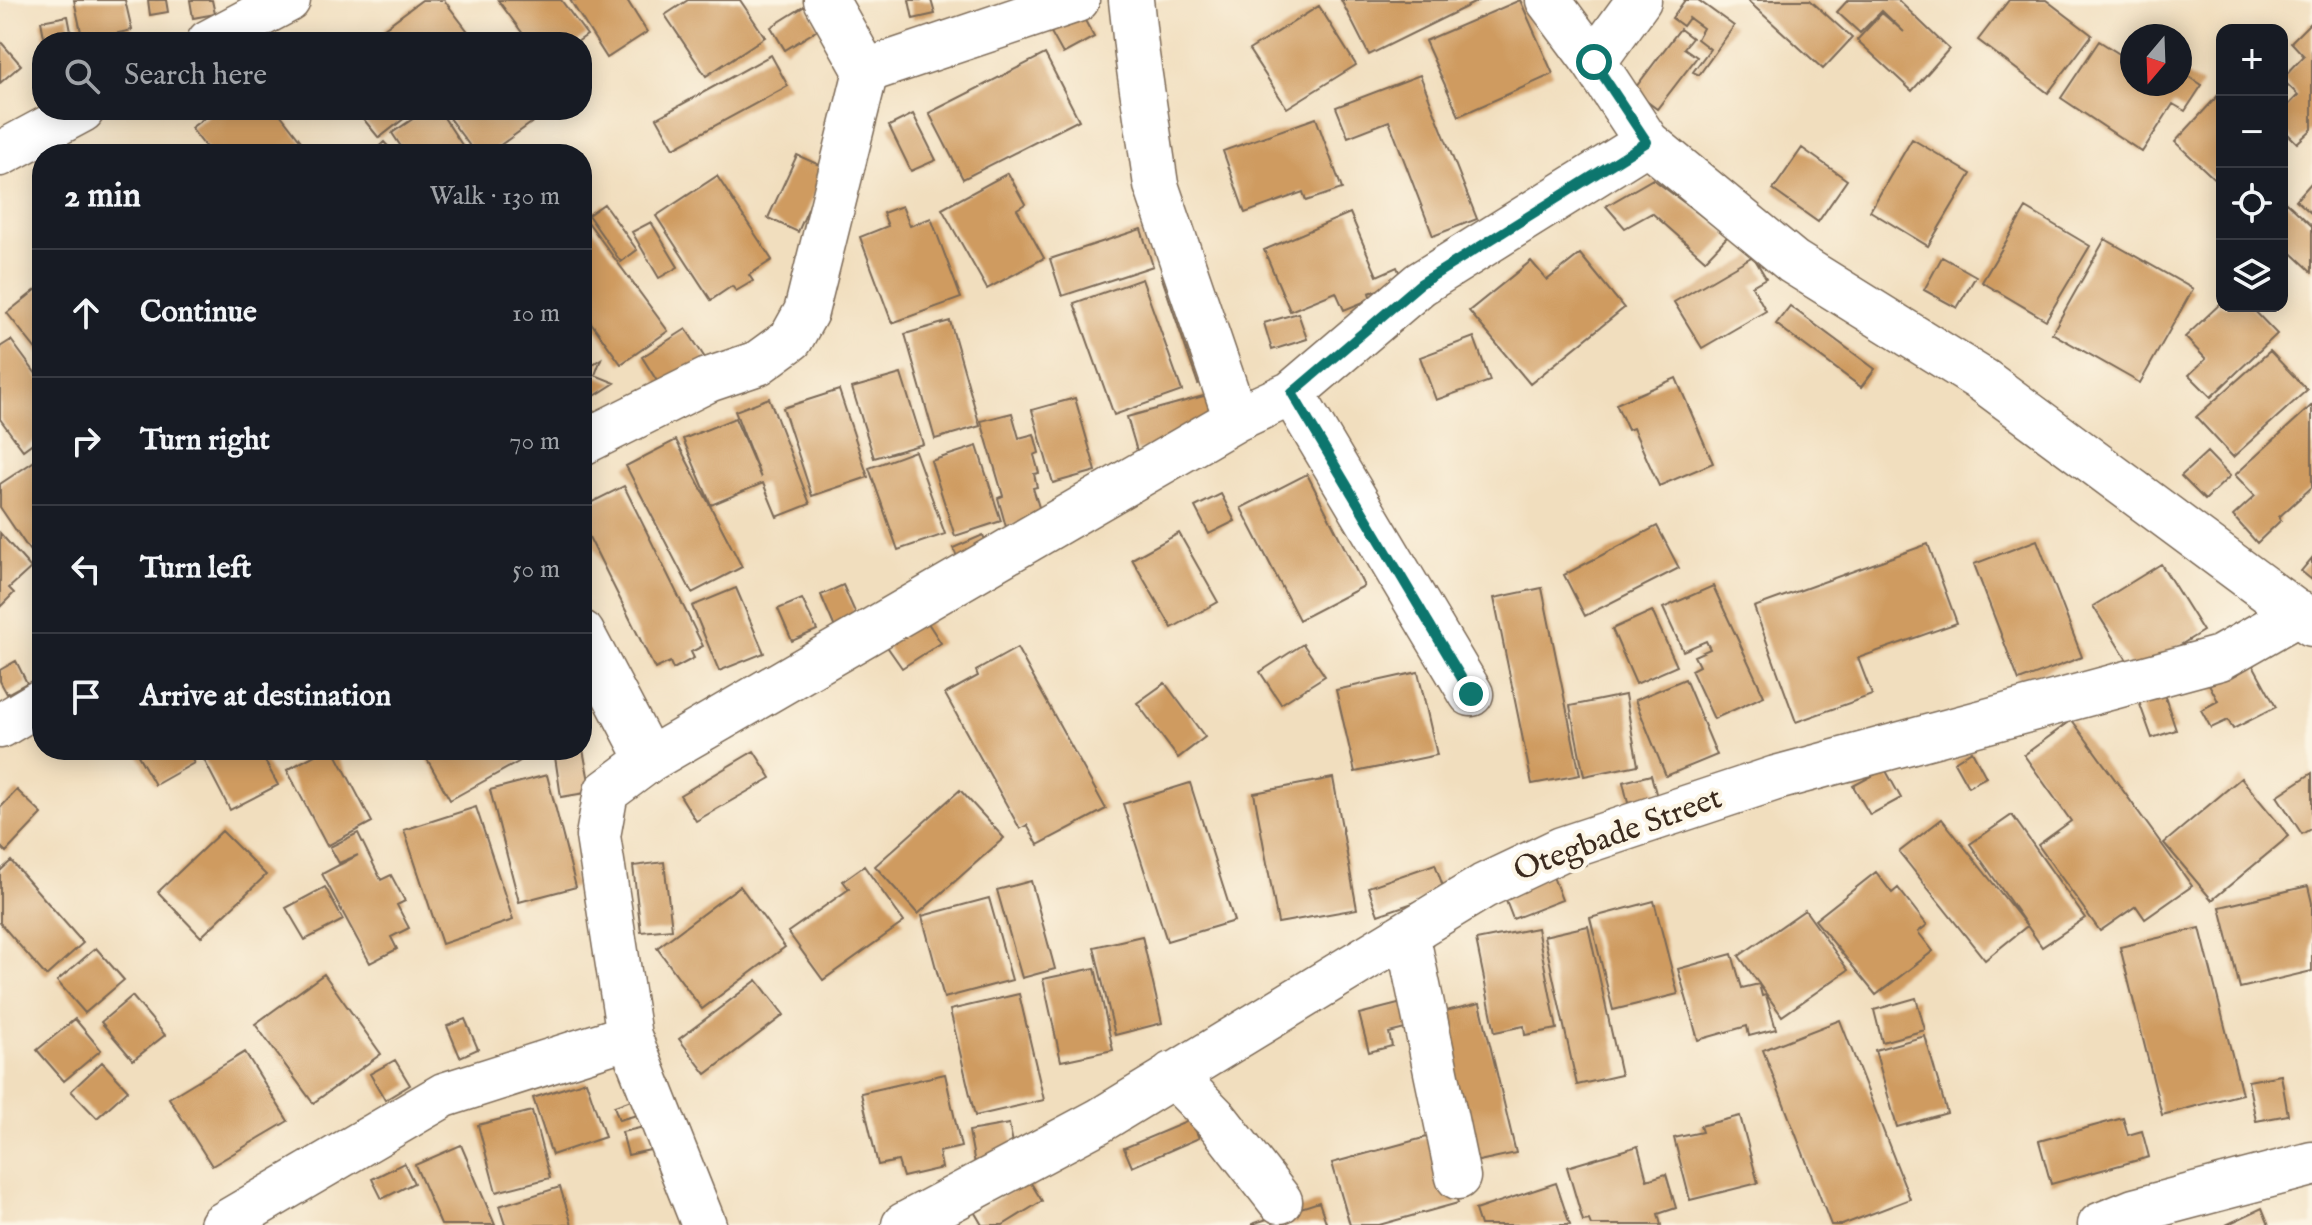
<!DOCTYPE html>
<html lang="en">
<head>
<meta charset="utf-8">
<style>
  body { margin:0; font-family:"IM FELL English",serif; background:#242831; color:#f1f3f6 }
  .controls { position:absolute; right:24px; top:24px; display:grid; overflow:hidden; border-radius:16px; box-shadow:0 4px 20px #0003 }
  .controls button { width:72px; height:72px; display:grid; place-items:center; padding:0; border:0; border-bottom:2px solid #363941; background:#171b24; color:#f1f3f6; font:40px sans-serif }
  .compass { position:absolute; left:2120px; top:24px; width:72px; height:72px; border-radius:50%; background:#171b24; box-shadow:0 4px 20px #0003; rotate:199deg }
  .stop { position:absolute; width:24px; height:24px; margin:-18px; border:6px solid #0f766e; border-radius:50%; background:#fff }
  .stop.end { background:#0f766e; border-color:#fff; box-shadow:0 2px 8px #0008 }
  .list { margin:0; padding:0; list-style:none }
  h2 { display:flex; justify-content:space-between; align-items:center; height:104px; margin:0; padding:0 32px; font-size:34px }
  h2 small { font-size:26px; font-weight:400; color:#9ea1a6 }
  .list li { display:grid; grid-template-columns:52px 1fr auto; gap:24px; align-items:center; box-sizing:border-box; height:128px; padding:0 32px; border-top:2px solid #363941 }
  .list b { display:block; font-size:30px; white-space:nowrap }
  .list em { font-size:26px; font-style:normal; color:#9ea1a6 }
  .icon { flex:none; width:44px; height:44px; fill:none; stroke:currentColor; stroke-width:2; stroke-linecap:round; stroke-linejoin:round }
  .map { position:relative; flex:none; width:2312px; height:1225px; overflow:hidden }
  .search { position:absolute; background:#171b24; box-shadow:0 4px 20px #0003; left:32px; top:32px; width:560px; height:88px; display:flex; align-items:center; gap:20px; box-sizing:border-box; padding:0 28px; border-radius:32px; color:#9ea1a6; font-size:30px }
  .panel { position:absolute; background:#171b24; box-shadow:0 4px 20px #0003; left:32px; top:144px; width:560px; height:616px; border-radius:32px }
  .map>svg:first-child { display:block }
  .building { fill:#cf9b60 }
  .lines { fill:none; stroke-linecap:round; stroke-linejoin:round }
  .minor-casing { stroke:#7b6956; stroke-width:47 }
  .minor { stroke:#fff; stroke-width:44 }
  .route { stroke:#0f766e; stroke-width:10 }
  .labels { text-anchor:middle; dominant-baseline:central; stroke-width:8; stroke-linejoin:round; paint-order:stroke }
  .street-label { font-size:32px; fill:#3b2a1e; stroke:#fcf5e5 }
</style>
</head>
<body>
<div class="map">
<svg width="2312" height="1225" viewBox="0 0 2312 1225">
  <rect width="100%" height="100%" fill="#fcf5e5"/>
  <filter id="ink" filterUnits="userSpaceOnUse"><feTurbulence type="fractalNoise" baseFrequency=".0125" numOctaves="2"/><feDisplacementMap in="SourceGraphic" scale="16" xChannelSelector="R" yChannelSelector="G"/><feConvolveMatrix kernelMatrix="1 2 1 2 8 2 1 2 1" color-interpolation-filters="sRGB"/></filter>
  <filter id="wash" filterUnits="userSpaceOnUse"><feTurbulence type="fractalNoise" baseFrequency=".006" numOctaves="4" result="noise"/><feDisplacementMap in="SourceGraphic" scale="32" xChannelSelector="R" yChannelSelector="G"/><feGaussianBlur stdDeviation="1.8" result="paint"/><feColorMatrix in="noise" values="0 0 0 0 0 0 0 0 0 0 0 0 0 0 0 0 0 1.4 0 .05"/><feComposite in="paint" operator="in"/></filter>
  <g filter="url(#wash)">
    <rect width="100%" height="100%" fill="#f1debe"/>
    <g id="blocks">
      <!-- building -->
      <path class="building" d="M74,0H125L132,30L83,41Z
        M148,0H166L168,12L150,15Z
        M190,0H212L215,14L193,18Z
        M422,0H444L476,42H393L383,29Z
        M498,0H561L587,35L577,42H529Z
        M570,0H627L647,32L607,58Z
        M688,0H740L765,37L706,76L665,15Z
        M909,0H931L935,14L913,19Z
        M1341,0H1480L1369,55Z
        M1520,0L1553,74L1459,116L1425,41Z
        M1685,0H1698L1734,26L1699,75L1693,72L1710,49L1697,39L1703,28L1689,18L1683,26L1672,18Z
        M1747,0H1810L1852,38L1823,69Z
        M1848,0H1898L1949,49L1912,91L1857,40L1882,13L1904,32L1882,11L1860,33L1837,12Z
        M2009,0H2046L2092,35L2048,93L1978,40Z
        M1075,2L1094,37L1063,54L1043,18Z
        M805,6L819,29L785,50L771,27Z
        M1319,6L1356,65L1287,108L1249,50Z
        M68,16L73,42H45L41,21Z
        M2312,21V129L2297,143L2282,128V112L2298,95L2282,79L2304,56L2291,42Z
        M1680,29L1692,38L1684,48L1697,57L1657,109L1633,91Z
        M0,41L21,65L0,83Z
        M2099,41L2132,62V84H2165L2173,89L2176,84H2180L2184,73L2202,85L2185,111L2173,104L2142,152L2061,98Z
        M1045,54L1079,120L963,179L929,113Z
        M771,55L788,86L674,148L657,118Z
        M1420,75L1477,219L1433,236L1389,121L1348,137L1336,107Z
        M2222,91V186L2175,142Z
        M215,110H277L311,154H211L191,128Z
        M356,110H415L379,138Z
        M426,110H439L468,154H406L392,133Z
        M443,110H526L534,121L488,154H476Z
        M913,114L936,160L911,171L889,126Z
        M1316,118L1342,189L1306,201L1303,192L1245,213L1223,151Z
        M1912,139L1971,174L1928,246L1870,211Z
        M384,142L395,154H371Z
        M1802,148L1847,180L1818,222L1773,190Z
        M797,155L826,168L798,232L768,218Z
        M1008,173L1025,204L1017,209L1044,258L987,289L942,209Z
        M717,176L772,260L749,275L753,281L736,291L732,286L711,300L656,216Z
        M1653,179L1728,236L1705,260L1652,213L1625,228L1606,206Z
        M2312,182V214L2296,200Z
        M2286,202L2312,226V272L2282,244V206Z
        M604,204L637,250L621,262L588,215Z
        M902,206L910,226L931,218L961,298L892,323L860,237L888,226L883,213Z
        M2026,208L2090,246L2046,320L1982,282Z
        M1350,213L1377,276L1397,267L1403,282L1369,293L1371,299L1344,310L1336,292L1290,311L1264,250Z
        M582,214L668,331L621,364L582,310Z
        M651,222L678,267L659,278L632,232Z
        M1141,229L1153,266L1062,296L1050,259Z
        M2105,239L2193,289L2140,383L2052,333Z
        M1580,254L1624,308L1530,384L1469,311L1531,261L1547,280Z
        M1753,256L1766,278L1752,286L1766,311L1702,348L1674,302Z
        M1942,257L1976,276L1957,308L1924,290Z
        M1178,269L1215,378L1198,384L1161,275Z
        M1142,279L1182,391L1114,415L1074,303Z
        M42,285V357L7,313Z
        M2222,302V306H2250L2277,334L2211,397L2189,375L2206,359L2185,337Z
        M1790,306L1875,369L1861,387L1776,324Z
        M1298,313L1307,339L1272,350L1264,323Z
        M950,321L980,426L935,439L905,334Z
        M686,329L707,361L662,389L642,357Z
        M1474,337L1490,381L1436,400L1420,357Z
        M11,340L42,382V436L23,450L0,419V347Z
        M2270,351L2307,390L2233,457L2196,417Z
        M601,359L595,375L615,383L582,404V371Z
        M901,374L923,444L874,458L852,388Z
        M1676,378L1713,463L1659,486L1633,428L1628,430L1616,404Z
        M839,390L868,477L812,496L783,408Z
        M1211,394L1221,428L1137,451L1127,417Z
        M769,398L810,504L777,517L763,483L711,505L683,439L735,418L761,478L735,411Z
        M1075,398L1096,471L1053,483L1032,410Z
        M2312,405V487L2279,517L2281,520L2257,543L2233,516L2255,496L2235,475Z
        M1012,413L1019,438L1034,434L1039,453L1034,455L1039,473L1034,474L1037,487L1033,488L1042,517L1006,527L998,498L1003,496L981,421Z
        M676,440L742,567L692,593L626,466Z
        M977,446L1001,521L955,536L931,461Z
        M915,451L945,534L898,550L869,468Z
        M2207,452L2230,476L2205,500L2181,476Z
        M42,456V543L30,551L0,507V484Z
        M1307,474L1364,586L1299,620L1241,508Z
        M624,486L703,646L691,652L694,658L673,669L670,662L655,669L582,523V507Z
        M1221,494L1235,521L1209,534L1195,507Z
        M1657,526L1679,568L1585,616L1564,575Z
        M0,533L31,568L9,588L14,593L0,607Z
        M1179,533L1218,602L1172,628L1132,559Z
        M983,535L993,561L964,572L953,548Z
        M2037,540L2082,657L2019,681L1974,564Z
        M1928,544L1957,623L1858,658L1872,695L1796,722L1754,607Z
        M2312,558V580L2301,571Z
        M2161,564L2203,631L2135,673L2093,606Z
        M843,585L858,619L835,628L821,595Z
        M1713,586L1764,696L1714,719L1691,670L1699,666L1694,656L1710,649L1706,641L1683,651L1663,608Z
        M736,588L764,653L719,671L692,606Z
        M1542,588L1580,775L1532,784L1494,598Z
        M802,599L817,630L792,641L778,609Z
        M1652,611L1677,666L1636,684L1612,629Z
        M926,620L941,643L902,668L886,645Z
        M1303,644L1325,676L1281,704L1260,672Z
        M1017,648L1106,809L1038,845L1027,825L1020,829L945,694L978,676L976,671Z
        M16,661L27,683L7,694L0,681V670Z
        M2251,661L2276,707L2233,729L2228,720L2211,728L2201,710L2218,701L2209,684Z
        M1418,672L1437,755L1355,772L1336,690Z
        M1685,679L1717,755L1666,776L1635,700Z
        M1165,683L1205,737L1178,758L1137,703Z
        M2163,691L2176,730L2152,738L2138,699Z
        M1625,695L1638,765L1584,776L1570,706Z
        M2072,720L2192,886L2145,919L2136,906L2100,931L2038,845L2071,821L2024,755Z
        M582,744L591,792L561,797L554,750H582Z
        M135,750H186L194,763L155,785Z
        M199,750H259L278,785L230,810Z
        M324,750H334L372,822L327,846L287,770Z
        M422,750H516L522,760L450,800Z
        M754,751L771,778L696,821L680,795Z
        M1972,751L1986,777L1968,787L1954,762Z
        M1885,769L1901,798L1870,815L1853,786Z
        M2312,773V828L2302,834L2277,796Z
        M547,775L576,887L519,902L490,790Z
        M1651,775L1657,797L1628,803L1623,782Z
        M1333,778L1357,909L1278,923L1254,793Z
        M2241,778L2289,836L2212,900L2164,843Z
        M1190,783L1234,921L1167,941L1123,804Z
        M17,790L42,814L6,852L0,846V808Z
        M960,790L1004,838L918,914L875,866Z
        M476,807L513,920L442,944L404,830Z
        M2012,815L2085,918L2042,947L1970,844Z
        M1942,819L2027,926L1985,960L1899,852Z
        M222,831L266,875L201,937L158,892Z
        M358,833L381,880L391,875L405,901L397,905L409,928L391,937L397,949L370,963L322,874L358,855L339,863L330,847Z
        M11,861L83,943L46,976L0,923V871Z
        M664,862L672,929L641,932L633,866Z
        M1435,864L1445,892L1378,915L1368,887Z
        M864,866L904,922L823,980L788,932L849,889L843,881Z
        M1876,872L1892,893L1898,888L1927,925L1918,932L1933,951L1876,995L1815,920Z
        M1552,874L1562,900L1513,919L1503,893Z
        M1031,881L1055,969L1022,978L997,890Z
        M740,886L785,947L702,1009L657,948Z
        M2308,886L2312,903V971L2240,988L2220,907Z
        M325,887L343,920L305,940L286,908Z
        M989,898L1012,980L944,998L922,916Z
        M1654,901L1678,994L1613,1010L1590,918Z
        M1805,910L1848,970L1782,1016L1739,956Z
        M1588,926L1621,1075L1577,1085L1544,936Z
        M1537,928L1557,1029L1525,1035L1524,1026L1495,1032L1476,940Z
        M2200,928L2242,1094L2162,1115L2120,947Z
        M1142,936L1162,1023L1115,1035L1094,947Z
        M96,948L124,980L85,1013L57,981Z
        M1732,954L1742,988L1759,984L1762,996L1766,995L1776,1029L1749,1036L1747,1026L1698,1040L1678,969Z
        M1095,968L1113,1050L1061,1061L1043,979Z
        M324,974L381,1054L313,1103L255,1024Z
        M757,980L784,1015L706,1074L679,1039Z
        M1019,994L1044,1100L975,1116L950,1010Z
        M132,996L165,1035L133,1060L101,1022Z
        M1916,998L1925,1030L1882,1042L1874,1010Z
        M1418,999L1425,1024L1389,1033L1392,1046L1369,1052L1359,1014Z
        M1480,1003L1516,1153L1465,1164L1429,1015Z
        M75,1019L101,1050L64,1081L37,1050Z
        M465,1019L478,1049L460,1057L447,1026Z
        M1840,1020L1910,1199L1842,1225H1831L1763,1050Z
        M1925,1036L1947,1113L1897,1127L1875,1050Z
        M245,1052L288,1121L212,1166L169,1098Z
        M395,1060L410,1085L385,1100L370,1074Z
        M102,1062L128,1090L97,1118L71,1091Z
        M945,1074L961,1147L939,1152L942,1168L903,1177L898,1161L878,1165L861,1093Z
        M2281,1075L2288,1115L2256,1121L2248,1081Z
        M586,1081L605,1137L552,1155L533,1098Z
        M631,1100L637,1115L619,1120L614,1106Z
        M532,1111L550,1178L496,1192L478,1125Z
        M1740,1116L1758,1183L1690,1200L1674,1138L1702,1132L1700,1126Z
        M2123,1118L2128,1135L2142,1131L2149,1157L2051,1184L2039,1141Z
        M1191,1120L1199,1138L1132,1167L1124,1148Z
        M1009,1124L1016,1157L975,1164L969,1131Z
        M644,1127L650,1150L628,1155L622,1132Z
        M1438,1134L1458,1203L1379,1225H1350L1332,1163Z
        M461,1145L495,1225H441L415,1165Z
        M1638,1146L1647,1180L1666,1174L1676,1208L1658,1214L1661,1225H1591L1589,1220L1583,1221L1567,1167Z
        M404,1163L414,1183L382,1199L372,1179Z
        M1029,1180L1042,1201L1003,1225H982L975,1213Z
        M1556,1183L1570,1225H1480L1475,1210Z
        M560,1187L572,1225H505L499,1206Z
        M1319,1202L1327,1225H1252V1224Z
        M2262,1208L2269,1225H2226Z"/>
    </g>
  </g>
  <g filter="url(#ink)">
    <use href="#blocks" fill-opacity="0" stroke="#7b6956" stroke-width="2"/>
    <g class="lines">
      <!-- minor casing -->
      <g class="minor-casing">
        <path id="minor" d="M1131,0L1137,55L1156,185L1236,419
          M1548,0L1594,62L1647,142L1793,262L1984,381L2312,624
          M209,42L288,0
          M1594,62L1639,0
          M866,71L1077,0
          M0,154L82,110
          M1292,393L1471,694
          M582,443L708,380L758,363L791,339L806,312L866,71L826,0
          M582,633L649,760
          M0,726L42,701
          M1407,933L1458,1177
          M1172,1074L1216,1119L1280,1201
          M222,1225L444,1095L629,1036
          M704,1225L629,1036L598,836L606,792L649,760L1236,419L1292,393L1420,284L1647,142
          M904,1225L1099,1121L1484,886L1562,849L1776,778L2220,658L2299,613
          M2100,1225L2134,1211L2312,1164"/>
      </g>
      <!-- minor -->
      <use href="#minor" class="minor"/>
    </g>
  </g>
  <g class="lines" filter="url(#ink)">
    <!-- route -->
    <path class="route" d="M1471,694L1292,393L1420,284L1647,142L1594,62"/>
  </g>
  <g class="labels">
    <!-- street labels -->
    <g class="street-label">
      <text transform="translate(1618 835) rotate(-20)">Otegbade Street</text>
    </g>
  </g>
</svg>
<div class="controls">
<button>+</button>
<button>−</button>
<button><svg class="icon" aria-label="locate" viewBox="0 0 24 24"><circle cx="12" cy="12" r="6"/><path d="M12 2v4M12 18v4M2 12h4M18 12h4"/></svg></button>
<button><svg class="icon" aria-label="layers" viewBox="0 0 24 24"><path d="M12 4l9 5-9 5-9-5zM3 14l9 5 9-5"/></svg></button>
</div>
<svg class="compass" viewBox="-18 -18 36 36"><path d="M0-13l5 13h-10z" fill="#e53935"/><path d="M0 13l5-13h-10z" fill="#9ea1a6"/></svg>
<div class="stop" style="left:1594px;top:62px"></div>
<div class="stop end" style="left:1471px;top:694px"></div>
<div class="search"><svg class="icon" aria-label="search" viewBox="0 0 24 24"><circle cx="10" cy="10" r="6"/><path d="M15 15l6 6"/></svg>Search here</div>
<section class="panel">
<h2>2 min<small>Walk · 130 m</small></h2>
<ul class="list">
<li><svg class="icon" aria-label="ahead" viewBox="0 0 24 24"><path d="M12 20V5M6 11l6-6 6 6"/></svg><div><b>Continue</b></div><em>10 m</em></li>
<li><svg class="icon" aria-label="right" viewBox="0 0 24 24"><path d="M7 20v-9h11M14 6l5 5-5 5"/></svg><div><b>Turn right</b></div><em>70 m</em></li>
<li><svg class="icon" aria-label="left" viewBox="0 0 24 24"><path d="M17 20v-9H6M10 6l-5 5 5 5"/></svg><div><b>Turn left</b></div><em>50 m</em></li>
<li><svg class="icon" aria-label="arrive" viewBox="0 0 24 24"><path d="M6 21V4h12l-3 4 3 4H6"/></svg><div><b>Arrive at destination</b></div></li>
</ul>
</section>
</div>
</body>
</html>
